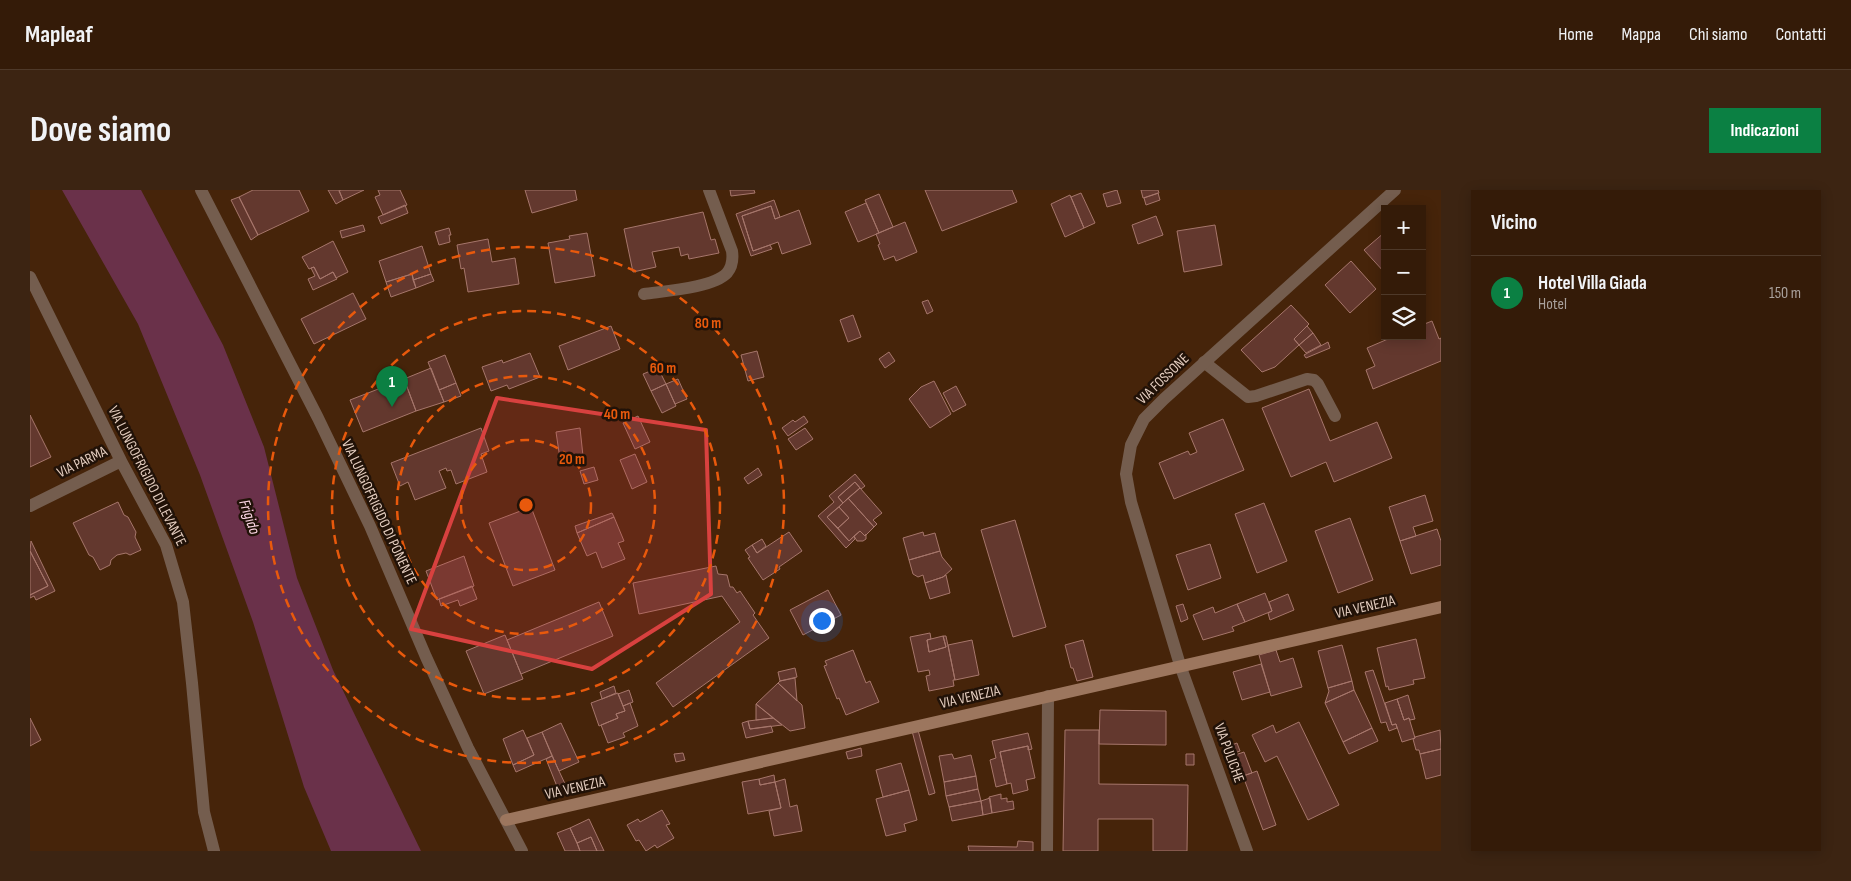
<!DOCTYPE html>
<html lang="it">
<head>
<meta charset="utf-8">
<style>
  body { margin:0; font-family:"Sofia Sans Condensed",sans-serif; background:#3c2412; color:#f1f3f6 }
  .controls { position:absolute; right:15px; top:15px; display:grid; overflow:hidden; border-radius:0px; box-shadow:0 2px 12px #0003 }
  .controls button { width:45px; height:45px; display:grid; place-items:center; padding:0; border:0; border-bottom:1px solid #4e3929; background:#341b08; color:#f1f3f6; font:25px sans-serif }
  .you { position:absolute; left:791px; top:430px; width:18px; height:18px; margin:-12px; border:4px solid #fff; border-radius:50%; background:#1a73e8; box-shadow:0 0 0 8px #1a73e833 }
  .badge { display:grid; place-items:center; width:32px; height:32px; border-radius:50%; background:#0b8043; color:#fff; font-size:16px; font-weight:700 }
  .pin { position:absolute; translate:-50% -41px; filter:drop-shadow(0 1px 2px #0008) }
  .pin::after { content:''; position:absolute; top:26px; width:18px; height:15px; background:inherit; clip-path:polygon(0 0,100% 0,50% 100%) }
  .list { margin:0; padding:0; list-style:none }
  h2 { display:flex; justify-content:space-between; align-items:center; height:65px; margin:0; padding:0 20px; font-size:21px }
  h2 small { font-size:16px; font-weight:400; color:#a9a19c }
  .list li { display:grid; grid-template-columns:32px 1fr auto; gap:15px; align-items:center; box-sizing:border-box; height:75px; padding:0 20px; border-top:1px solid #4e3929 }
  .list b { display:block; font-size:19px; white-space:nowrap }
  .list p { margin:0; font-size:16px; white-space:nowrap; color:#a9a19c }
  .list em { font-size:16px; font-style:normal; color:#a9a19c }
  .icon { flex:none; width:28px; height:28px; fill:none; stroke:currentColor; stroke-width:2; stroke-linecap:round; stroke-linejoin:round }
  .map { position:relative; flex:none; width:1411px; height:661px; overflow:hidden; border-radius:0px }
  header { display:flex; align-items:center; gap:30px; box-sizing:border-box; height:70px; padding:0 25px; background:#341b08; border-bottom:1px solid #4e3929 }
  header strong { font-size:24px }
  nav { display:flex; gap:28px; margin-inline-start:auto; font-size:18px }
  .intro { display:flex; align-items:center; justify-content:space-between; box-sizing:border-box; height:120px; padding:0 30px }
  h1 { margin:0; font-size:35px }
  .button { padding:12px 22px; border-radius:0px; background:#0b8043; color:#fff; font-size:18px; font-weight:700 }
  main { display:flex; gap:30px; padding:0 30px }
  aside { flex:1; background:#341b08; border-radius:0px; box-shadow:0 2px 12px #0003 }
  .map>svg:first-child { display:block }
  .water { fill:#6a314a }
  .building { fill:#63382e; stroke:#a6766b }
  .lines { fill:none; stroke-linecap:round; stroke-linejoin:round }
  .lane { stroke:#745d4e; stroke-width:12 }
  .street { stroke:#745d4e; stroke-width:12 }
  .secondary { stroke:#9c765e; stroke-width:12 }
  .marked { fill:#d8413f; fill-opacity:0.2; stroke:#d8413f; stroke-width:4; stroke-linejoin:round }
  .ring { fill:none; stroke:#e8590c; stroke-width:2.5; stroke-dasharray:9 6 }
  .labels { text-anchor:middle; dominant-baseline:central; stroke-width:5; stroke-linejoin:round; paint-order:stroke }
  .street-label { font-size:15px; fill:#e4cdbf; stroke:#211208 }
  .water-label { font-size:16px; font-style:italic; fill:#fcd6e4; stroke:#211208 }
  .centre { fill:#e8590c; stroke:#211208; stroke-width:2.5 }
  .ring-label { font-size:15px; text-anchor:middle; font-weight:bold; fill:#e8590c; stroke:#211208; stroke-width:5; stroke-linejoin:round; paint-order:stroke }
</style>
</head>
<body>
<header>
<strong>Mapleaf</strong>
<nav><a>Home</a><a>Mappa</a><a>Chi siamo</a><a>Contatti</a></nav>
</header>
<div class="intro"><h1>Dove siamo</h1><a class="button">Indicazioni</a></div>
<main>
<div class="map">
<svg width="1411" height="661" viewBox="0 0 1411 661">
  <rect width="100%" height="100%" fill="#46240a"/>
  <!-- water -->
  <path class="water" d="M32,0H111L193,155L234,257L267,388L303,480L391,661H301L274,597L223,432L170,285L108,134Z"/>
  <!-- building -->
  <path class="building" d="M223,0H269L279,21L228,45L209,7Z
    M298,0H309L313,10L306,14Z
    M311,0H334L313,10L309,1Z
    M348,0H370L377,15L353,25L345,7L350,5Z
    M495,0H545L547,10L502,23Z
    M700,0H724L725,3L701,6Z
    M895,0H982L987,12L912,41Z
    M1087,0L1091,13L1077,17L1073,4Z
    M1111,0H1128L1129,3L1113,8Z
    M1051,3L1065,33L1054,38L1041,7Z
    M1128,3L1130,10L1116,15L1114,8Z
    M849,4L863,37L849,43L835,10Z
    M1040,5L1054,38L1035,47L1021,14Z
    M209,7L228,45L221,50L201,10Z
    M744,10L750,27L745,29L741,16L712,26L723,61L740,55L742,59L721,66L706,24Z
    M836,13L849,43L828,52L815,22Z
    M375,15L378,23L351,34L348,27Z
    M741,16L745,29L769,20L781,54L752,64L748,52L723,61L712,26Z
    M673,22L681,50L685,49L689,63L659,69L658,64L651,66L649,57L622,62L626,77L603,82L594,39Z
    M1126,26L1133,45L1108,54L1102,35Z
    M875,32L887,62L866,71L864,66L854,70L848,55L850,54L846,44Z
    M333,35L335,41L312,48L310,41Z
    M1185,35L1192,75L1154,82L1147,41Z
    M419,38L421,45H419L420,52L409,55L405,42Z
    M1355,42V83L1334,60Z
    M557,43L565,86L525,93L518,53L540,49L539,46Z
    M458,49L462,72L485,68L489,94L438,102L434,78L431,79L427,55Z
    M303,51L318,82L306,88L303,82L290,89L284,77L279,79L272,67Z
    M392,56L401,84L383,90L382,84L356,92L349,71Z
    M1321,71L1346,99L1320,123L1295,95Z
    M284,77L290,89L303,82L307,89L283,100L278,89L285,86L281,78Z
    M382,84L386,98L361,107L356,92Z
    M401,84L404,91L386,98L383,90Z
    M323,103L336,129L284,154L271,129Z
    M898,110L903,121L897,124L892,112Z
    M1261,115L1279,134L1264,149L1269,155L1245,177L1232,182L1211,160Z
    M823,125L831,147L818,152L810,130Z
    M1402,131L1409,149L1411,148V171L1343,199L1336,180L1345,176L1337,158L1365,146H1392V135Z
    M581,136L590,159L538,180L529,156Z
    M1277,136L1283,143L1269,155L1264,149Z
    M1283,143L1291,155L1276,163L1269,155Z
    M1298,152L1300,158L1276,168L1274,165Z
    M727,161L734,187L718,191L711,165Z
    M859,162L865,171L855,178L849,169Z
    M500,163L510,187L479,199L477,195L461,201L452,177L472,170L473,173Z
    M415,165L426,193L409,200L398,172Z
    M401,178L414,212L386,221L374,189Z
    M628,178L636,194L621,201L613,184Z
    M374,189L386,221L333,242L320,210Z
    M648,189L657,209L645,214L636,194Z
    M904,191L921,224L900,238L879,209L891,197Z
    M426,193L431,206L414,212L409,200Z
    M636,194L646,216L632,223L621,201Z
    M926,196L936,215L923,222L913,203Z
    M1279,199L1300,251L1347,232L1362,268L1304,292L1296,272L1261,287L1232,218Z
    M0,225L21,267L0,277Z
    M608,226L620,252L605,259L593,233Z
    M774,226L778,232L758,246L752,238L763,230L765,232Z
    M1193,229L1214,280L1144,309L1129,273L1158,261L1160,265L1167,262L1159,243Z
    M451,238L459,261L451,264L457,282L426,294L421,280L417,281L416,278L409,281L416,298L385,310L378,292L370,296L361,273Z
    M550,238L553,266L530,269L526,242Z
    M775,238L783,249L766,260L758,249Z
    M605,264L617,292L602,299L590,270Z
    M564,277L568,290L554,294L550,281Z
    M728,278L732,285L718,294L714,288Z
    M825,284L835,296L831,299L825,292L808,307L813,313L797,327L819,351L824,346L825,349L816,358L788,326L804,312L799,306Z
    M825,292L830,298L813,313L808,307Z
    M830,298L852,323L843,330L847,334L844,337L818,308Z
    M1395,305L1403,331L1383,337L1386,346L1370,351L1359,317Z
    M818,308L844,337L835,346L830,341L819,351L808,338L819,328L809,317Z
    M88,312L94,325L98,327L106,342L105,347L111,360L100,365L96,363L87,365L81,370L80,375L70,380L63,367L59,365L43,333Z
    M1234,313L1257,371L1227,383L1205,324Z
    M501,317L525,380L483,396L459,333Z
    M809,317L819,328L808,338L797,327Z
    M582,323L584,327L547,343L545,336Z
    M584,327L594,351L588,353L595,369L572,378L566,362L557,366L547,343Z
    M1320,328L1343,390L1308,403L1285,341Z
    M985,330L1016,437L983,447L951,340Z
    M1407,339L1411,351V375L1381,384L1370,351Z
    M830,341L835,346L836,344V349L833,351H827L824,346Z
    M759,342L772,361L749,377L750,379L733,390L718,368L720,367L715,360L722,355L727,363Z
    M893,342L894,346L905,343L910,361L879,370L873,348Z
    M732,349L736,356L727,363L722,355Z
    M1,351L25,401L6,410L4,406L0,408V405L18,396L0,361Z
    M1180,354L1191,388L1158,400L1146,365Z
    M0,361L18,396L0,405Z
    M910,361L912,367L922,379L913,387L895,393L893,385L888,387L883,384L879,370Z
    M434,366L444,396L407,410L396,381Z
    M686,376L688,384L697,385L700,397H703L707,403L710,401L725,423L723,425L739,448L643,517L626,493L710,432L692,406L609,424L603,393Z
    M916,385L920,403L900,409L895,393L913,387Z
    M442,396L447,409L430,416L428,410L411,416L409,409Z
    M798,400L811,425L773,445L760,420Z
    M1235,403L1242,421L1215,432L1207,414Z
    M1258,404L1264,420L1240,430L1238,423L1242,421L1239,412Z
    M569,412L583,446L491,484L477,450Z
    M1153,414L1158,429L1151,432L1146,416Z
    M1207,414L1215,432L1202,437L1204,441L1173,450L1163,425L1183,417L1185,423Z
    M900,443L901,449L897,450L899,462L916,457L913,446H916L925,490H923L924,496L899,501L896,486L900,485L899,480L888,482L880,447Z
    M475,445L493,489L454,504L436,461Z
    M913,446L916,457L899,462L897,450Z
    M1386,449L1395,488L1383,490L1384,494L1359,500L1358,496L1356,497L1347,458Z
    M942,450L949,485L925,490L918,455Z
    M1053,450L1063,487L1047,491L1043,478H1041L1035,455Z
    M1312,455L1322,491L1298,498L1288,461Z
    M823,460L836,493L840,491L849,512L816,525L809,508L807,509L794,476L797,475L795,471Z
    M1246,460L1250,472L1263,468L1272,497L1241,506L1229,465Z
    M1231,474L1240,502L1212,510L1203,482Z
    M765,478L767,487L750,491L748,482Z
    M1343,480L1362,535L1366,534L1367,538L1359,541L1356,532L1351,533L1335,482Z
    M765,488L767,511L748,493L750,491Z
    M1322,491L1324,500L1295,513L1299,501L1298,498Z
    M748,493L772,515L775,538L760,541L726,514Z
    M584,496L586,503L572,509L570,502Z
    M599,500L603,512L593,516L588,504Z
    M1324,500L1342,538L1313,552L1295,513Z
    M588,503L595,521L586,524L588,528L569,536L561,513Z
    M1378,505L1385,529L1380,530L1379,528L1374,530L1367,509Z
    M1367,509L1374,530L1379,528L1385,548L1372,552L1366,534L1362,535L1355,513Z
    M600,513L608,536L593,543L595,547L578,553L571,535L588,528L586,524L595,521L593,516Z
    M726,514L743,528L726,530Z
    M1070,520L1136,521V555L1069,554Z
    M0,528L11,550L0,556Z
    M743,528L752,535L720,539L718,531Z
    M718,531L720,539L741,536L743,542L716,548L712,533Z
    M1269,532L1309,615L1278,630L1247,566L1235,572L1222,545L1243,535L1246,543Z
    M531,533L549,572L529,581L512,542Z
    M1342,538L1348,551L1319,564L1313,552Z
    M493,540L504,565L483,575L473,549Z
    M888,540L905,603L899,605L882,541Z
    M1035,540H1069V594L1158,595L1157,661H1123V629H1068V661H1033Z
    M1410,540L1411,559L1390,564L1389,560H1386L1383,549L1385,548V547Z
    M512,542L522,566L486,582L483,575L504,565L497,548Z
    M998,543L1002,559L998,560V556L970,562L977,594L966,597L960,570L966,568L962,551Z
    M1207,553L1210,561L1202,564L1199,556Z
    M998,556L1005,588L996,590L998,600L983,604L981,593L977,594L970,562Z
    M831,558L832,566L818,569L816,562Z
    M1411,559V585L1396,589L1390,564Z
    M1214,562L1222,583L1210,587L1202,566Z
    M653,563L655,570L646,572L644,564Z
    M922,564L924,569L941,565L946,586L914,592L909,566Z
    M1156,564H1164V575H1156Z
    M522,566L529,581L537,598L528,599L516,569Z
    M871,573L879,600L853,607L846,580Z
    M1227,581L1246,635L1233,640L1213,586Z
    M744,585L745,592L730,595L729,589Z
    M946,586L948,599L916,606L914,592Z
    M729,589L730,595L745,592L751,618L718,624L712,592Z
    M755,589L760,617L767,615L772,641L744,646L739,621L751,618L745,592Z
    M948,599L951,611L919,617L916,606Z
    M879,600L887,630L874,634L876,641L856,646L846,609Z
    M971,604V609L977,608V612L983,611L984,619L962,623L959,607Z
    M960,608L962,623L953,625L951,611Z
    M951,611L953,625L922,631L919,617Z
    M632,620L640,634L636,635L644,648L627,658L625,655L616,661L609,650L606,651L597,635L608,629L610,632Z
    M559,629L574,661H567L561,647L547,653L540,638Z
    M540,638L547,653L550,661H535L527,643Z
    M561,647L567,661H550L547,653Z
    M988,651L1003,652V661H939L938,656L987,657Z"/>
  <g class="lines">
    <!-- lane -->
    <path class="lane" d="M614,104C634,101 683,98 697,83C702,77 703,68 702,61L679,0
      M1174,172L1218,207L1226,206L1277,189L1284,190L1288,194L1305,226
      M1017,661L1018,506"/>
    <!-- street -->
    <path class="street" d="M171,0L288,228L340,336L396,467L438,558L492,661
      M0,87L91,271L136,355L153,412L162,493L174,622L184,661
      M0,316L91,271
      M1217,661L1150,475L1101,312L1096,284L1101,255L1114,229L1134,209L1365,0"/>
    <!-- secondary -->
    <path class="secondary" d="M476,630L1411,417"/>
  </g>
  <!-- marked area -->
  <path class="marked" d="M467,208L676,240L681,404L562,479L381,439Z"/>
  <!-- distance rings -->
  <g class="ring">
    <circle cx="496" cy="315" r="65"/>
    <circle cx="496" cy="315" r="129"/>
    <circle cx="496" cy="315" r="194"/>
    <circle cx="496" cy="315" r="258"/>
  </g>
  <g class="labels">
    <!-- street labels -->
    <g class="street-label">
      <text transform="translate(1133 189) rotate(-44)">VIA FOSSONE</text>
      <text transform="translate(52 272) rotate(-26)">VIA PARMA</text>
      <text transform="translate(117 286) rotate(63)">VIA LUNGOFRIGIDO DI LEVANTE</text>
      <text transform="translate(349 322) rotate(65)">VIA LUNGOFRIGIDO DI PONENTE</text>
      <text transform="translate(1335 417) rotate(-13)">VIA VENEZIA</text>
      <text transform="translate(940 507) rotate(-13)">VIA VENEZIA</text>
      <text transform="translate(1199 563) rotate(70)">VIA PULICHE</text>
      <text transform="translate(545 598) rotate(-13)">VIA VENEZIA</text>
    </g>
    <!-- water labels -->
    <g class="water-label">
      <text transform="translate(219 327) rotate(71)">Frigido</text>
    </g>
  </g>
  <circle cx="496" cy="315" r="8" class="centre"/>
  <g class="ring-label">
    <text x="678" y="138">80 m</text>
    <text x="633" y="183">60 m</text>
    <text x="587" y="229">40 m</text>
    <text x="542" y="274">20 m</text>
  </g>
</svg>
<div class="controls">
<button>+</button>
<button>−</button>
<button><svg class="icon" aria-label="layers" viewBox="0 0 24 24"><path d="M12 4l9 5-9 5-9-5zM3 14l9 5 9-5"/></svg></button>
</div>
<div class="you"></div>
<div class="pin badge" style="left:362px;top:217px">1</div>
</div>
<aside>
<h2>Vicino<small></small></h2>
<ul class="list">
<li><span class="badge">1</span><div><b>Hotel Villa Giada</b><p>Hotel</p></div><em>150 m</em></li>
</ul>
</aside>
</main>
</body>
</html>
